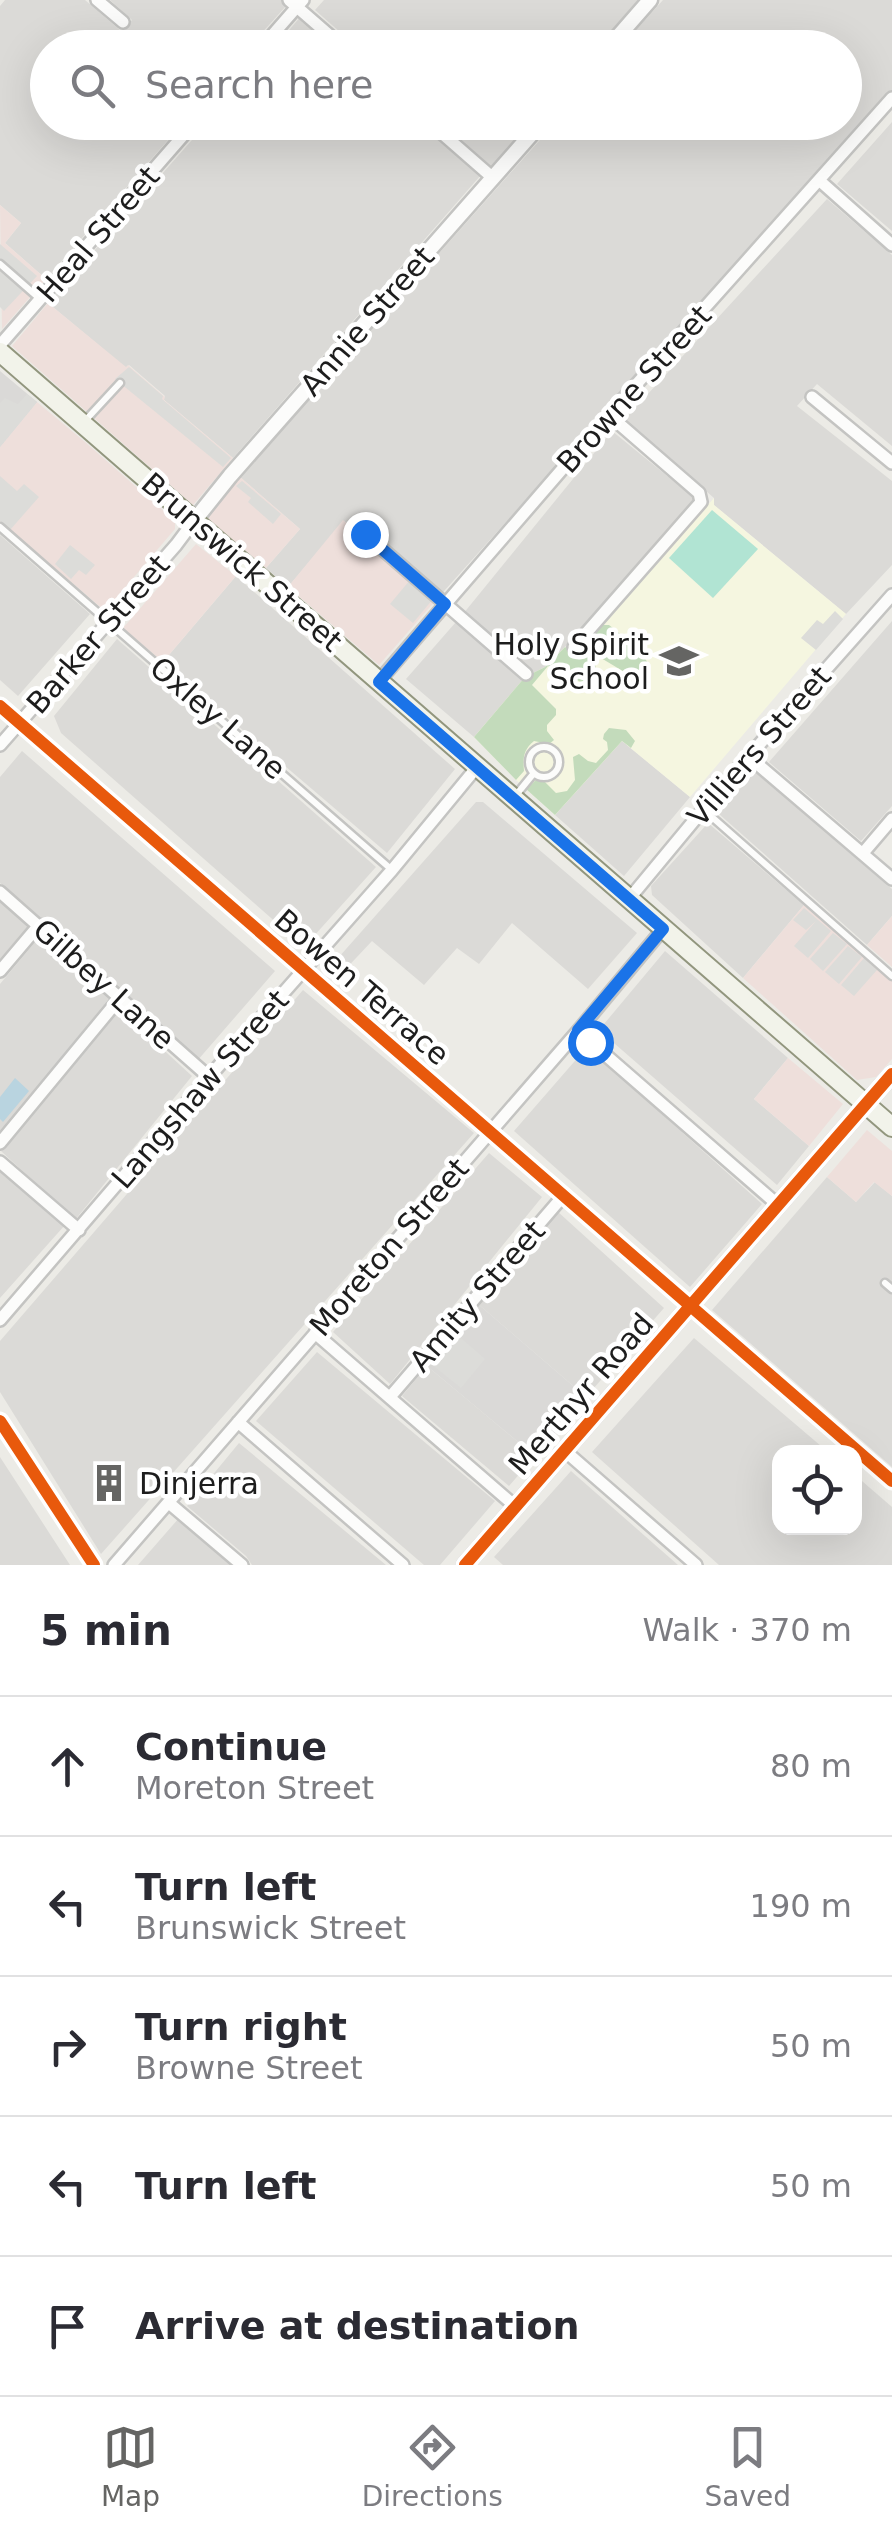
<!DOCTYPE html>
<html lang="en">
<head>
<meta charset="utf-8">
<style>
  body { margin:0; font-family:"DejaVu Sans",sans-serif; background:#f2f2f3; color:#2b2b33 }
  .controls { position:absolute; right:30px; bottom:30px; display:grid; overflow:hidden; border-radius:20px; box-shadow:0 10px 40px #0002 }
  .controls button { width:90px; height:90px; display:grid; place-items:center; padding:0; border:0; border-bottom:2px solid #e1e1e2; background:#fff; color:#2b2b33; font:50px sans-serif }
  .stop { position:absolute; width:30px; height:30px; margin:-22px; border:8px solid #1a73e8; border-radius:50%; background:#fff }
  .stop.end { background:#1a73e8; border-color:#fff; box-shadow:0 2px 10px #0008 }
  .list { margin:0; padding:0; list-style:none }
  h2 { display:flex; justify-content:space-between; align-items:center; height:130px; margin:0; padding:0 40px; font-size:42px }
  h2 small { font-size:32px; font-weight:400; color:#7c7c81 }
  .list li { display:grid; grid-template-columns:65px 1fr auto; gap:30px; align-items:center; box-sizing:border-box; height:140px; padding:0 40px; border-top:2px solid #e1e1e2 }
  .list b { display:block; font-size:38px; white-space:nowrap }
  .list p { margin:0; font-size:32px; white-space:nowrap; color:#7c7c81 }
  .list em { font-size:32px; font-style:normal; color:#7c7c81 }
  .icon { flex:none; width:55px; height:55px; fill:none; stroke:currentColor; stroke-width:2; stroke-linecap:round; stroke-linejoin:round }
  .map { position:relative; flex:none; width:892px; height:1565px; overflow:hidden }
  .search { position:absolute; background:#fff; box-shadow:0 10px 40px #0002; left:30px; right:30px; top:30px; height:110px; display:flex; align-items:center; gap:25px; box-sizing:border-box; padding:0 35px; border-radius:55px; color:#7c7c81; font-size:38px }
  .sheet { height:830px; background:#fff }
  nav { display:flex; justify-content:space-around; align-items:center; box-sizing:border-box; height:140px; border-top:2px solid #e1e1e2; background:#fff; font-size:28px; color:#7c7c81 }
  nav a { display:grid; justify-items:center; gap:5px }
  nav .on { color:#656563 }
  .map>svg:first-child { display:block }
  .residential { fill:#dbdad7 }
  .commercial { fill:#eedfdb }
  .education { fill:#f5f6e0 }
  .religious { fill:#dad9d7 }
  .forest { fill:#c3dbbb }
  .pitch { fill:#b1e4d3 }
  .parking { fill:#dcdcd9 }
  .water { fill:#b9d4e0 }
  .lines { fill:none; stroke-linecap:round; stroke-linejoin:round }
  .service-casing { stroke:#c4c4c2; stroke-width:11 }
  .minor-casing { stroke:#c4c4c2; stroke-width:16 }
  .tertiary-casing { stroke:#c4c4c2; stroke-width:19 }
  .secondary-casing { stroke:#92967e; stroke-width:22 }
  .service { stroke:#fcfcfb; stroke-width:6 }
  .minor { stroke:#fcfcfb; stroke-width:11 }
  .tertiary { stroke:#fcfcfb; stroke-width:14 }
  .secondary { stroke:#f2f3ea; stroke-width:18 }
  .cycleway-casing { stroke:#fff; stroke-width:19 }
  .cycleway { stroke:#e8590c; stroke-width:12 }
  .route { stroke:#1a73e8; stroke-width:12 }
  .labels { text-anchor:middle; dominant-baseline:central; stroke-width:9; stroke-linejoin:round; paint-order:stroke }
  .street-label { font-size:30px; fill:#1d1d1d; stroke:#fff }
  .poi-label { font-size:30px; fill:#1d1d1d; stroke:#fff; text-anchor:end }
</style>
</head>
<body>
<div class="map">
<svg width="892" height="1565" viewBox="0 0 892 1565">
  <rect width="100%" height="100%" fill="#ecebe6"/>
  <!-- residential -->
  <path class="residential" d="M5,0H85L121,31L132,20L110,0H281L287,5L249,47L48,48V122L183,123L46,279L5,243L21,223L0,205V6Z
    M324,0H638L596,48L357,47L315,10Z
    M663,0H892V91L436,600L344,521L288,587L266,568L300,529L240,477L555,123L844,122V48L621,47Z
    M301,16L336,48H274Z
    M892,122V231L837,184Z
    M207,123H422L481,175L233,458L163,399L165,396L129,365L126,368L48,303Z
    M441,123H531L491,168Z
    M827,199L892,255V446L817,384L797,406L892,481V565L846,614L714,505V498L624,420Z
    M612,431L693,497L694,501L565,647L545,667L525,678L474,737L406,679L463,614Z
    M0,535L90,614L18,696L0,680Z
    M236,576L455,769L387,853L163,662Z
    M892,621V806L861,841L769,762Z
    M117,639L376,867L304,947L61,733L54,716Z
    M622,741L690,797L624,876L555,815Z
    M22,751L275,971L197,1061L0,883V777Z
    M755,771L892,889V916L867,945L719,814Z
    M476,802H483L637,933L588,989L512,923L479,964L457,948L424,985L372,941L341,974L331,966Z
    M708,823L804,905L743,978L652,895L651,886Z
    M0,899L30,924L0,959Z
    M40,936L111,996L0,1133V984Z
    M665,951L788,1058L754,1099L809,1146L777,1185L599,1030Z
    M303,990L474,1133L101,1554L0,1392V1341Z
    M119,1009L192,1076L75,1220L1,1151Z
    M587,1047L762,1204L690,1287L514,1131Z
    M489,1153L542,1197L390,1384L333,1332Z
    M0,1169L65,1225L0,1298Z
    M827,1177L856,1202L875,1182L892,1196V1467L712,1310Z
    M557,1211L664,1308L586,1397L478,1304Z
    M694,1338L828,1452H780V1528H854L855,1475L892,1507V1565H719L592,1452Z
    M317,1352L495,1501L440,1565H424L256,1421Z
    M427,1366L535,1456L509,1486L402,1396Z
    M239,1443L386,1565H252L246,1556L187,1506Z
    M0,1457L70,1565H0Z
    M571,1471L678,1565H503L494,1557Z
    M179,1518L234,1565H138Z"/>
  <!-- commercial -->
  <path class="commercial" d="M0,205L21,223L5,243L46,279L2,329Z
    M48,303L126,367L128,365L165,397L164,400L233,458L193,505L12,346Z
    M37,402L85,442L175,521V529L105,611L0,521V447Z
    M240,477L300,529L266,568L205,516Z
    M343,520L436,600L379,665L288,587Z
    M196,544L236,576L163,662L123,628Z
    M804,905L892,980V1059L876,1077L857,1080L743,978Z
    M892,916V967L867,945Z
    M788,1058L843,1104L809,1146L754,1099Z
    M867,1130L892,1151V1196L874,1182L856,1202L827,1177Z"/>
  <!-- education -->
  <path class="education" d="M714,498V505L846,614L690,797L622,741L555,815L516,780L474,737L525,677L545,667L565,647L576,655Z"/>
  <!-- religious -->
  <path class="religious" d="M0,371L37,402L0,447Z
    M478,1304L586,1397L535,1456L427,1366Z"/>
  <!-- forest -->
  <path class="forest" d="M602,625H609L638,648L648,663L641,670L631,676L601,658L595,660L596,673L591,682L583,683L548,666L532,685L556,709V715L547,725V731L554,740L549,744L534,741C523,750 523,758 524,771L516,780L474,737L525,677L545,667L565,647L576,655Z
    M609,728L626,730L635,741L631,748L622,741L555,815L526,789L536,780L545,782L556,793L567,791L575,780L573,757L579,754L588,761L596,763L608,750L607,742L603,739L604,734Z"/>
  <!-- pitch -->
  <path class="pitch" d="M712,510L758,549L713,598L669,558Z"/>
  <!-- parking -->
  <path class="parking" d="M0,244L37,276L4,311L0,307Z
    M129,367L163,396L162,399L231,458L223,467L115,379Z
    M27,394L37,402L0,447V403L5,398L18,404Z
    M0,476L17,491L24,484L39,497L10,530L0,521Z
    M242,481L281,514L273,524L248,502L251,498L236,486Z
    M70,545L95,565L86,575L79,570L71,579L55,564Z
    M410,580L433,599L413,623L390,604Z
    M835,611L843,619L816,650L801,638L817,620L823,624Z
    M804,908L831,931L808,958L794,946L816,921L806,930L793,920Z
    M833,933L847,944L823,971L810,959Z
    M848,946L862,957L839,984L825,972Z
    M864,958L877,970L854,996L841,985Z
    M455,1333L485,1359L461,1388L430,1363Z"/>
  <!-- water -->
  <path class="water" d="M15,1078L29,1091L3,1122L0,1119V1097Z"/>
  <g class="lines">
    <!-- service casing -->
    <g class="service-casing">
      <path id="service" d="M0,264L40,299
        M83,423L120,383
        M0,527L392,870
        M529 762a15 15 0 1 1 30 0a15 15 0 1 1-30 0Z
        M516,795L534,773
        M704,810L892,976
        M885,1283L892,1289"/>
    </g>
    <!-- minor casing -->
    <g class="minor-casing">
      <path id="minor" d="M97,0L123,22
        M289,0L344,48
        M261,48L303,0
        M429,122L493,178
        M820,181L892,245
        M0,345L195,122
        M812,397L892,463
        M365,534L526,674
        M574,647L701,502L699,493L609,415
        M379,681L609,415L892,98
        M0,706L892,1481
        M0,745L176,545L194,521
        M748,756L892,879
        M863,853L892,819
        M0,892L209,1077
        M629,899L726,782L892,595
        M0,971L39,925
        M578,1031L778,1205
        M0,1143L119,999
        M0,1162L79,1230
        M0,1320L209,1077L392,870L477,767
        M315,1333L516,1507
        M390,1397L564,1195
        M0,1421L94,1565
        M238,1422L403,1565
        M565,1451L696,1565
        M169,1503L242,1565
        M114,1565L578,1031L663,929"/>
    </g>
    <!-- tertiary casing -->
    <g class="tertiary-casing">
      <path id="tertiary" d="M608,48L650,0
        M194,521L230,476L542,122
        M465,1565L892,1074"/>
    </g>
    <!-- secondary casing -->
    <g class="secondary-casing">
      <path id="secondary" d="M0,352L892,1127"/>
    </g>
    <!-- service -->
    <use href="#service" class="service"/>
    <!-- minor -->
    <use href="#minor" class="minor"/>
    <!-- tertiary -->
    <use href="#tertiary" class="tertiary"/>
    <!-- secondary -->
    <use href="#secondary" class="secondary"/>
    <!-- cycleway casing -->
    <g class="cycleway-casing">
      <path id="cycleway" d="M0,706L892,1481
        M0,1421L94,1565
        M465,1565L892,1074"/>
    </g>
    <!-- cycleway -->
    <use href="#cycleway" class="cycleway"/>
  </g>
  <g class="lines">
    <!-- route -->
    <path class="route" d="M365,534L445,604L379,682L663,929L578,1030L590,1042"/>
  </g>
  <!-- icons -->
  <defs>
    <g id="school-bare" transform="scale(3)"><path d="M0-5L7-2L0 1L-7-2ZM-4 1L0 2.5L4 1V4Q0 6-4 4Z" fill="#656563" stroke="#fff" stroke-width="2.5" paint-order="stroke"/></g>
    <g id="building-bare" transform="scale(3)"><path d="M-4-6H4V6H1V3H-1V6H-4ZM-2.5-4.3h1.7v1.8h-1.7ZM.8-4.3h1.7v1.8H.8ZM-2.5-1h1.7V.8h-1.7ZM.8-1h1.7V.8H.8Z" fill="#656563" stroke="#fff" stroke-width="2.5" paint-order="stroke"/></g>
  </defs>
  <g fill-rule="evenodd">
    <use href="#school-bare" x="679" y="661"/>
    <use href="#building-bare" x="109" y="1483"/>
  </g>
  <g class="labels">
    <!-- street labels -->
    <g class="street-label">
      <text transform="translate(98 234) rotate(-49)">Heal Street</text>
      <text transform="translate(367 321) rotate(-49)">Annie Street</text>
      <text transform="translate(634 389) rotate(-48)">Browne Street</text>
      <text transform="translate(242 562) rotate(41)">Brunswick Street</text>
      <text transform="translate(98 634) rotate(-49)">Barker Street</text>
      <text transform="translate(218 718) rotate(41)">Oxley Lane</text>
      <text transform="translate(759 746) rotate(-49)">Villiers Street</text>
      <text transform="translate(104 984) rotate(42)">Gilbey Lane</text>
      <text transform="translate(362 987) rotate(41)">Bowen Terrace</text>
      <text transform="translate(200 1089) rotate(-49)">Langshaw Street</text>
      <text transform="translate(389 1247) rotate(-49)">Moreton Street</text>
      <text transform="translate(477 1296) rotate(-49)">Amity Street</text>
      <text transform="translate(581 1394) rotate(-49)">Merthyr Road</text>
    </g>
    <!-- poi labels -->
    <g class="poi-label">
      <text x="649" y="644">Holy Spirit<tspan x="649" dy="34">School</tspan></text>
      <text x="139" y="1483" text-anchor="start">Dinjerra</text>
    </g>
  </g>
</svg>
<div class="controls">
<button><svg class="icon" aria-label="locate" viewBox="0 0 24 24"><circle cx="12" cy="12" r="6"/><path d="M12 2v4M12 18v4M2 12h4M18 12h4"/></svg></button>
</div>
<div class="stop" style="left:590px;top:1042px"></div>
<div class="stop end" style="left:365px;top:534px"></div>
<div class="search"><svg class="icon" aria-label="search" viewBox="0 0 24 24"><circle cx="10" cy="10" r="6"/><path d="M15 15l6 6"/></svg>Search here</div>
</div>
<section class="sheet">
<h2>5 min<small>Walk · 370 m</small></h2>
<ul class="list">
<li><svg class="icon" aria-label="ahead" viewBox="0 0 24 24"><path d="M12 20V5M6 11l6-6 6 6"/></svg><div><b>Continue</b><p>Moreton Street</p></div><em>80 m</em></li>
<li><svg class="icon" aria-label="left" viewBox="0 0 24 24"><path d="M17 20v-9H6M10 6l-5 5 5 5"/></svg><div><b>Turn left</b><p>Brunswick Street</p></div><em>190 m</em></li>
<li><svg class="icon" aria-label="right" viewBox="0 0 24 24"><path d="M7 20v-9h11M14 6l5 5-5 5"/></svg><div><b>Turn right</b><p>Browne Street</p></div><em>50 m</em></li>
<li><svg class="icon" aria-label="left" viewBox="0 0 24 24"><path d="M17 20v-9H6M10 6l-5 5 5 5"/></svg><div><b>Turn left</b></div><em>50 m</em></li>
<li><svg class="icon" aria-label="arrive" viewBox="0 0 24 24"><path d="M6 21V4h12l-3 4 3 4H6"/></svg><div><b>Arrive at destination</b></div></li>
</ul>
</section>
<nav>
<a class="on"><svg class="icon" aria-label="map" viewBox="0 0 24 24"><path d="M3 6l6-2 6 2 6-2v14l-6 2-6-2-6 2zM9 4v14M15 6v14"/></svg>Map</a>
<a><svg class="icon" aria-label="directions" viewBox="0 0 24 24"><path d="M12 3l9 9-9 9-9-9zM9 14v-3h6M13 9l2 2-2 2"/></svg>Directions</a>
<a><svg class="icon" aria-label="saved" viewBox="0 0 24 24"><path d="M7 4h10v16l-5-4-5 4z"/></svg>Saved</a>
</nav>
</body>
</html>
